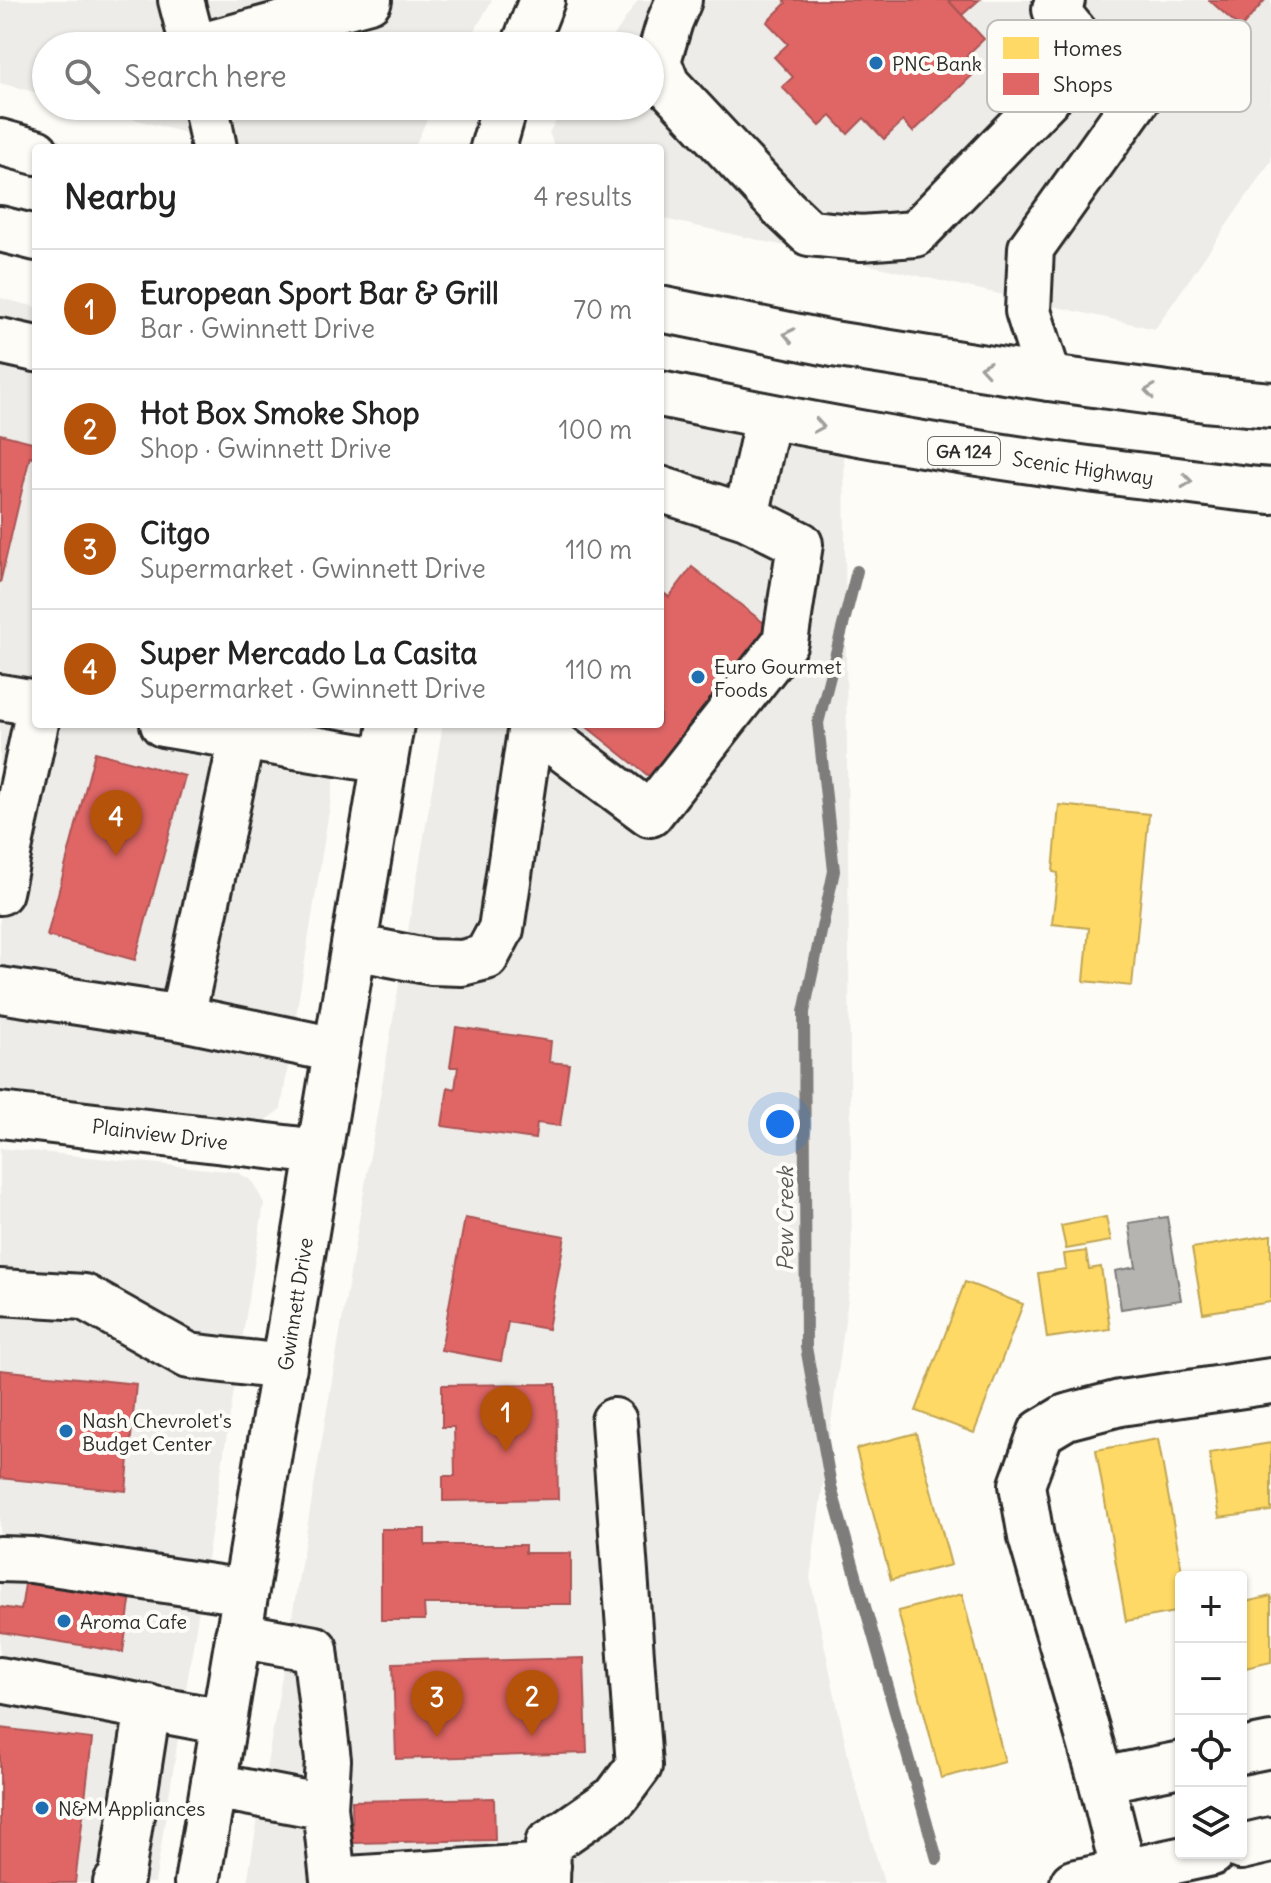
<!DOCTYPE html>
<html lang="en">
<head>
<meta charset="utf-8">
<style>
  body { margin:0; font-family:Delius,sans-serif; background:#f6f6f6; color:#222 }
  .controls { position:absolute; right:24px; bottom:24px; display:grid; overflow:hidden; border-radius:8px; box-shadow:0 2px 6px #0004 }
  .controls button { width:72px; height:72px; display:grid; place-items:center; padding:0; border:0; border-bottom:2px solid #e0e0e0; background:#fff; color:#222; font:40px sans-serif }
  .you { position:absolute; left:780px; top:1124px; width:28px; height:28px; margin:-20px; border:6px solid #fff; border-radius:50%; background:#1a73e8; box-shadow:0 0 0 12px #1a73e833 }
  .badge { display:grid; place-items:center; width:52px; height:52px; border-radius:50%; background:#b45309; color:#fff; font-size:26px; font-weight:700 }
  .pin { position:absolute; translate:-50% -66px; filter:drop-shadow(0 2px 4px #0008) }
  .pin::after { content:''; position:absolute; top:42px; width:28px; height:24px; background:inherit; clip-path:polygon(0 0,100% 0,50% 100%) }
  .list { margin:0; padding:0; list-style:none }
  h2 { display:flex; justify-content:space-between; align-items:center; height:104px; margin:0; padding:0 32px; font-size:34px }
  h2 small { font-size:26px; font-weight:400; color:#767676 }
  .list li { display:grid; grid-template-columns:52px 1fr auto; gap:24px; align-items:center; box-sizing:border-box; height:120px; padding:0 32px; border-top:2px solid #e0e0e0 }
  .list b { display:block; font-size:30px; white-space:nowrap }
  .list p { margin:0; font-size:26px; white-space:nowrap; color:#767676 }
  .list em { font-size:26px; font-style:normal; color:#767676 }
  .icon { flex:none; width:44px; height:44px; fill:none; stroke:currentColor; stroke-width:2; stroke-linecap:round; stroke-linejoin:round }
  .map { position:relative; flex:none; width:1271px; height:1883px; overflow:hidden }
  .search { position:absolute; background:#fff; box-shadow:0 2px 6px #0004; left:32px; top:32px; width:632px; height:88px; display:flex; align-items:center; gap:20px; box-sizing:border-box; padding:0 28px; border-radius:44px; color:#767676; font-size:30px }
  .panel { position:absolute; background:#fff; box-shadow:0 2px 6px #0004; left:32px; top:144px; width:632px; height:584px; border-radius:8px }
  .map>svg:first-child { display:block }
  .built { fill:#edece8 }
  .water { fill:#b5b4b1; stroke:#7e7d7b; stroke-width:2 }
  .homes { fill:#ffd966; stroke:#bfa554; stroke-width:2 }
  .shops { fill:#e06666; stroke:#aa5454; stroke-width:2 }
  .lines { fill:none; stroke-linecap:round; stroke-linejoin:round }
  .stream { stroke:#7e7d7b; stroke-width:12 }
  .minor-casing { stroke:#2b2b2b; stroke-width:50 }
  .major-casing { stroke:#2b2b2b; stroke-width:50 }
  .highway-casing { stroke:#2b2b2b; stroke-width:50 }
  .minor { stroke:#fdfcf7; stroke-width:44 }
  .major { stroke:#fdfcf7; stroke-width:44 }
  .highway { stroke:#fdfcf7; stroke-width:44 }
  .oneway { stroke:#9e9e9b }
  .poi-dot { fill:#1f6fb2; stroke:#fdfcf7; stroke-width:3 }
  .labels { text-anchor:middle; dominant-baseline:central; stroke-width:8; stroke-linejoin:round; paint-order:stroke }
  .shield { fill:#fdfcf7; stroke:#6a6a68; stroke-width:2 }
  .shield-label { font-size:18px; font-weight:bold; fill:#2b2b2b }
  .poi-label { font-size:20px; fill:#2b2b2b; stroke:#fdfcf7; text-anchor:start }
  .street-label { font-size:20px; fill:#2b2b2b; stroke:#fdfcf7 }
  .water-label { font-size:22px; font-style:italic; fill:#5b5b5a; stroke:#fdfcf7 }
  .key { fill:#fdfcf7; stroke:#bebdba; stroke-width:2 }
  .key-label { font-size:22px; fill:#2b2b2b }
</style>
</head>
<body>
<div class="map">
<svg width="1271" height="1883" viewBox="0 0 1271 1883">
  <rect width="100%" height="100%" fill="#fdfcf7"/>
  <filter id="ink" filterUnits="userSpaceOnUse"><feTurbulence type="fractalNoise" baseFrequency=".0125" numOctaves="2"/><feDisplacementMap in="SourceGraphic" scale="16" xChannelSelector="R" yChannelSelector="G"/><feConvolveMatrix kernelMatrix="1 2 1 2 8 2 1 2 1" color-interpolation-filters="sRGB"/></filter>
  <g filter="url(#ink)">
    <!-- built -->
    <path class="built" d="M0,0H492L466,46H46V95L0,83Z
      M638,0H1271V161L1155,329L660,218V148H555L549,132L567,106H650V46H607Z
      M85,106H433L414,148H242Z
      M0,298L36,307V724H343L281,1109L264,1121L238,1125L0,1089Z
      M660,416L844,448L852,1269L810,1578L850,1765L884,1883H247L443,724H660Z
      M0,1148L237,1172L252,1181L264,1203L155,1883H0Z"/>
    <!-- water -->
    <path class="water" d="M1167,1217L1181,1300L1121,1309L1115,1271L1136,1267L1129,1223Z"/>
    <!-- homes -->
    <path class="homes" d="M1059,805L1149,814L1132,986L1084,981L1089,928L1052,924L1058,873L1053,872Z
      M1106,1217L1111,1241L1066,1249L1061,1226Z
      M1271,1235V1302L1203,1313L1192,1248Z
      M1086,1251L1089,1269L1101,1267L1110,1329L1047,1338L1038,1273L1066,1269L1064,1254Z
      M965,1282L1023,1304L974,1433L916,1411Z
      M916,1433L951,1565L891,1580L856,1449Z
      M1158,1439L1183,1577H1181V1611L1126,1621L1096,1450Z
      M1271,1443V1511L1219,1518L1209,1453Z
      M962,1594L1005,1762L941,1778L898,1611Z
      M1271,1596V1662L1241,1669V1603Z"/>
    <!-- shops -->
    <path class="shops" d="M784,0H948L984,39L966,56L978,70L913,132L903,121L884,139L864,118L848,134L831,116L820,126L782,87L793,77L774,57L788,44L767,22L786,3Z
      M948,0H979L962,15Z
      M1209,0H1265L1241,28Z
      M0,434L36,443L34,458L30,456L0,583Z
      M692,567L773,630L655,781L583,724H660V590L669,597Z
      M95,752L185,776L135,960L47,936Z
      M456,1027L551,1041L549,1062L569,1064L560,1126L537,1123L535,1139L442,1126L448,1087L455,1089L458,1067H450Z
      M465,1218L565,1236L548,1329L508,1322L501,1361L441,1350Z
      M0,1370L136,1384L126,1491L0,1478Z
      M556,1384L558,1499L443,1501V1476H455L454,1427H442V1385Z
      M381,1529H425V1545H525V1553H571V1604H424L425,1620H381Z
      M27,1571L132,1587L123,1652L0,1632V1607L21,1610Z
      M584,1658L587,1753L396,1759L393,1663Z
      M0,1728L92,1739L75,1883H46L0,1878Z
      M494,1798L495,1840L353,1843L352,1801Z"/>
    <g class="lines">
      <!-- stream -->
      <path class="stream" d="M857,571L818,723L834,871L804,1012L806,1347L832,1491L937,1859"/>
      <!-- minor casing -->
      <g class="minor-casing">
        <path id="minor" d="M181,0L193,46
          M679,0L670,21L658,61L667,84L784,209L809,233L861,238L915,234L1091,53L1142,92L1031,248L1028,311L1049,378
          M1062,0L1055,9L1091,53
          M201,46L369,0
          M524,46L542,0
          M206,106L214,148
          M493,148L505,106
          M0,341L36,349
          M660,489L746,517
          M0,697L36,703
          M163,724L385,761
          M242,737L182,1018L336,1050
          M0,892L36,723
          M354,947L431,962L462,963L486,957L501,929L531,725L650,814L785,642L800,544L746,517L768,417
          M0,990L182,1018
          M0,1115L320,1152
          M0,1292L84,1297L189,1356L284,1367
          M0,1559L32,1560L245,1592
          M238,1635L315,1649L328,1760L325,1807
          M0,1680L224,1722
          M1241,1751L1271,1745
          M1101,1780L1181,1764
          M214,1786L325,1807L333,1880L548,1866
          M1124,1873L1101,1780L1031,1537L1022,1485L1041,1432L1066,1417L1120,1403L1271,1381
          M116,1883L121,1880L148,1707
          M197,1883L391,724
          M547,1883L548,1844L616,1797L639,1766L614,1421"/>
      </g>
      <!-- major casing -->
      <g class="major-casing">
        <path id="major" d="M1241,1847L1271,1840
          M1073,1883L1212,1853"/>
      </g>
      <!-- highway casing -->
      <g class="highway-casing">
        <path id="highway" d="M0,142L36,152
          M0,229L36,238
          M660,309L833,344L1049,378L1205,399L1271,405
          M660,394C826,429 994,459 1162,478C1199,483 1235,488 1271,491"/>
      </g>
      <!-- minor -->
      <use href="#minor" class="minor"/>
      <!-- major -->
      <use href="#major" class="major"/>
      <!-- highway -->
      <use href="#highway" class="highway"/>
    </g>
    <!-- one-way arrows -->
    <defs><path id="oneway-chevron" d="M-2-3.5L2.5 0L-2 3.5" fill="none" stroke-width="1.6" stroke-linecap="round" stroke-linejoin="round" transform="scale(2)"/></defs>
    <g class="oneway">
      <use href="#oneway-chevron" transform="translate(789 335) rotate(-168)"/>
      <use href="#oneway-chevron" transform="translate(985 368) rotate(-171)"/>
      <use href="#oneway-chevron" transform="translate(1150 391) rotate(-172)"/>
      <use href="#oneway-chevron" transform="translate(819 426) rotate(10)"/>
      <use href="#oneway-chevron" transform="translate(1187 481) rotate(7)"/>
    </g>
  </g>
  <!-- markers -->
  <g class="poi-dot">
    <circle cx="876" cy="63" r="8"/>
    <circle cx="698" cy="677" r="8"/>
    <circle cx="66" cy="1431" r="8"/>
    <circle cx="64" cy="1621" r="8"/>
    <circle cx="42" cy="1808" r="8"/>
  </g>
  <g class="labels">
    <!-- shield labels -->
    <rect class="shield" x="928" y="437" width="72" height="28" rx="6"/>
    <g class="shield-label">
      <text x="964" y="451">GA 124</text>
    </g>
    <!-- poi labels -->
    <g class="poi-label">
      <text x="892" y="63">PNC Bank</text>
      <text x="714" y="666">Euro Gourmet<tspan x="714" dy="23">Foods</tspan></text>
      <text x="82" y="1420">Nash Chevrolet's<tspan x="82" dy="23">Budget Center</tspan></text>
      <text x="80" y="1621">Aroma Cafe</text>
      <text x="58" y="1808">N&amp;M Appliances</text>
    </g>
    <!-- street labels -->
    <g class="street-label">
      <text transform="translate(1083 468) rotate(8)">Scenic Highway</text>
      <text transform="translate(160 1134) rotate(7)">Plainview Drive</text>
      <text transform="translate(295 1304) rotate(-81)">Gwinnett Drive</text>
    </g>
    <!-- water labels -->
    <g class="water-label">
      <text transform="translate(785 1219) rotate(-90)">Pew Creek</text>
    </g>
  </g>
  <!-- legend -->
  <rect x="987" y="20" width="264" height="92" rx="12" class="key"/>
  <rect x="1003" y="37" width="36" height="22" fill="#ffd966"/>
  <rect x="1003" y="73" width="36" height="22" fill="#e06666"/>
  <g class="key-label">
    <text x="1053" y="56">Homes</text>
    <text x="1053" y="92">Shops</text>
  </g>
</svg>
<div class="controls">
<button>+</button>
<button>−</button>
<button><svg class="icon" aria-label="locate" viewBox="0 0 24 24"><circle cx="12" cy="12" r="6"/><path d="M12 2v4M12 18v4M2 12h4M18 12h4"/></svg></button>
<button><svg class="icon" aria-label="layers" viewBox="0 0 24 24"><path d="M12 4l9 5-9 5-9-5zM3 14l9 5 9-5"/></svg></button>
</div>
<div class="you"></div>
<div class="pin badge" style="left:506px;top:1452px">1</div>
<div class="pin badge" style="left:532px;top:1736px">2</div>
<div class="pin badge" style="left:437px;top:1737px">3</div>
<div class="pin badge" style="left:116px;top:856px">4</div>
<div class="search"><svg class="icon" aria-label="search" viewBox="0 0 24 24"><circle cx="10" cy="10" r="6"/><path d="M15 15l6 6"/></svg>Search here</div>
<section class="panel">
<h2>Nearby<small>4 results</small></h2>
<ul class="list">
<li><span class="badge">1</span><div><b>European Sport Bar &amp; Grill</b><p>Bar · Gwinnett Drive</p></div><em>70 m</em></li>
<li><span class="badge">2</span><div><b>Hot Box Smoke Shop</b><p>Shop · Gwinnett Drive</p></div><em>100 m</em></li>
<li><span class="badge">3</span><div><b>Citgo</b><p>Supermarket · Gwinnett Drive</p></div><em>110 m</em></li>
<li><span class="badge">4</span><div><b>Super Mercado La Casita</b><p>Supermarket · Gwinnett Drive</p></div><em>110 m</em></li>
</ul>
</section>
</div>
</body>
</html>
